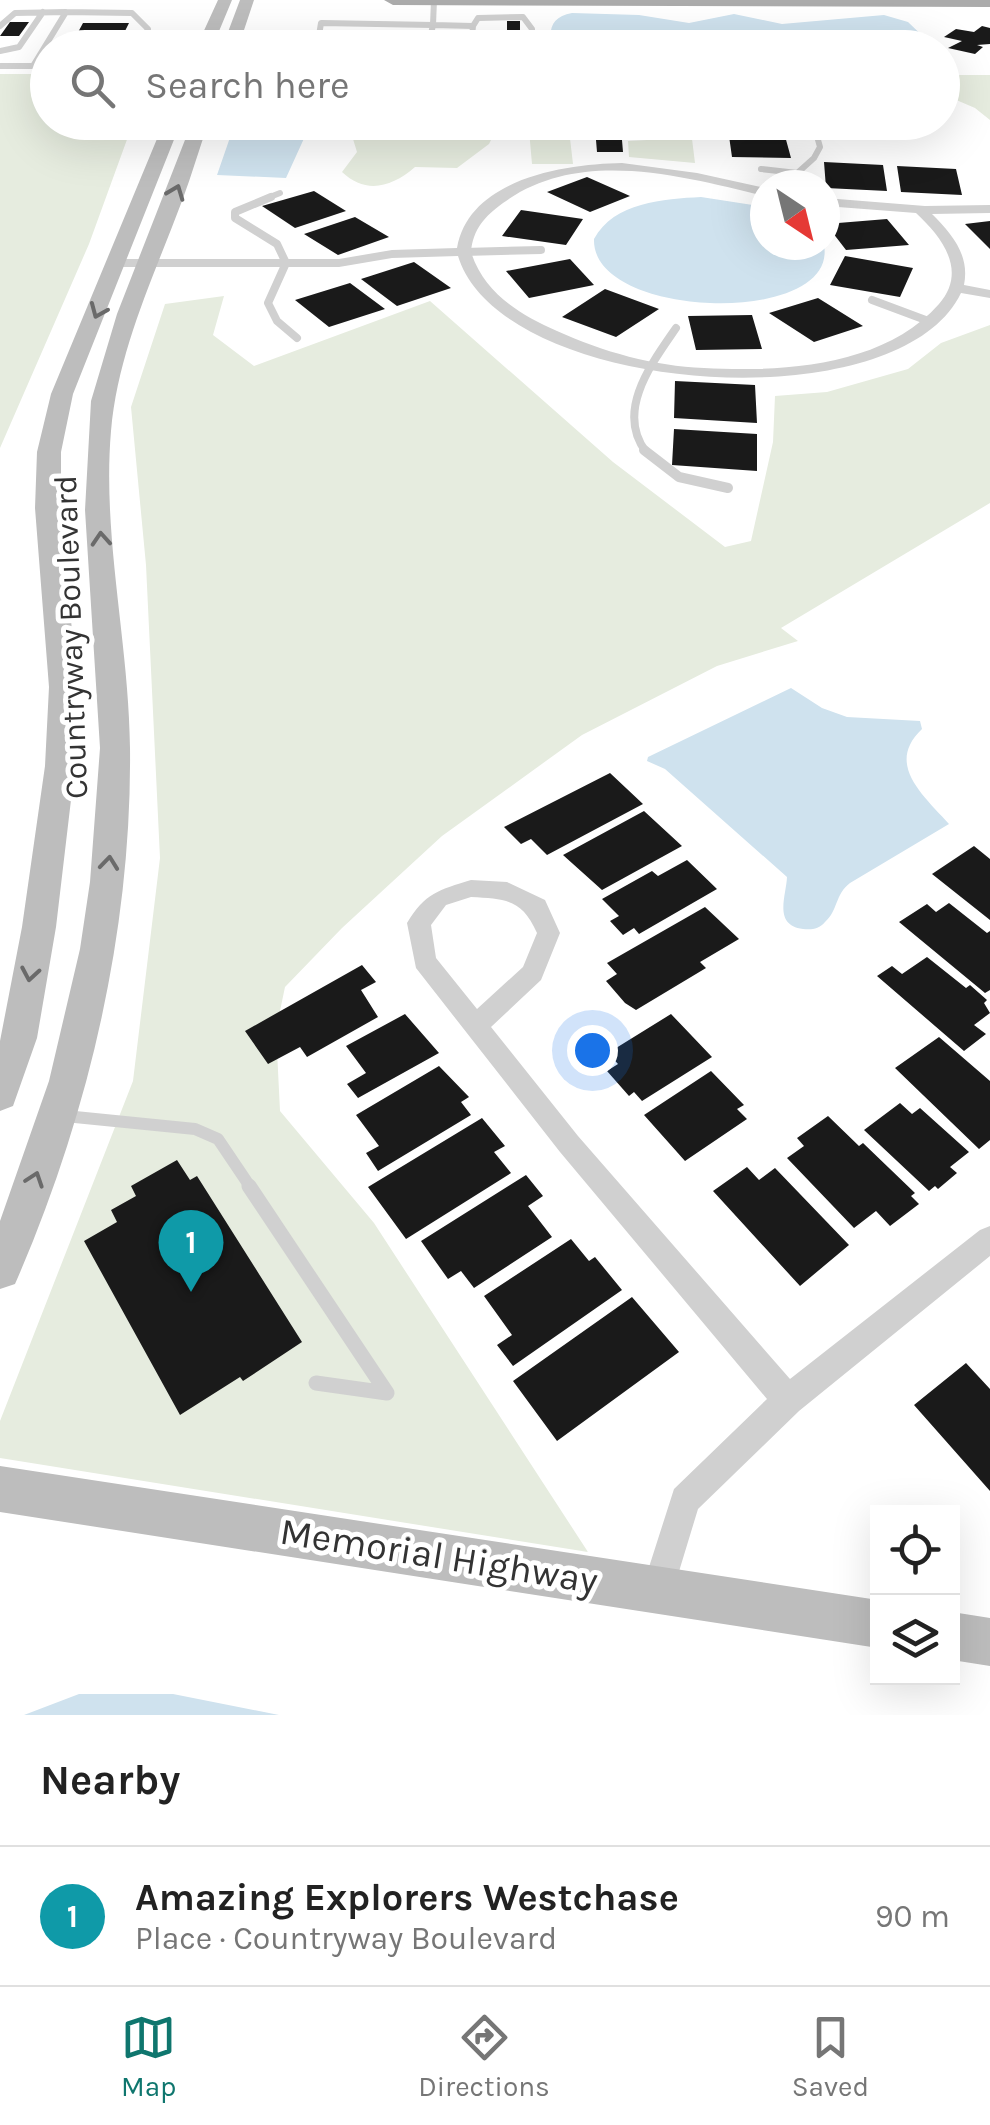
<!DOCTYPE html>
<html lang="en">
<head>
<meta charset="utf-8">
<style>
  body { margin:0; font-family:Karla,sans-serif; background:#f2f2f2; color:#222 }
  .controls { position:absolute; right:30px; bottom:30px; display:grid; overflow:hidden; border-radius:0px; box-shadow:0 10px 40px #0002 }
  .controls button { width:90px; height:90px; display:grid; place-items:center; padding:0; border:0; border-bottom:2px solid #e0e0e0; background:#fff; color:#222; font:50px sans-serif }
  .compass { position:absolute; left:750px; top:170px; width:90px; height:90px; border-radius:50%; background:#fff; box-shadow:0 10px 40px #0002; rotate:145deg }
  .you { position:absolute; left:592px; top:1050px; width:35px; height:35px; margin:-25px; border:8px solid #fff; border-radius:50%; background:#1a73e8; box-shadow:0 0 0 15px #1a73e833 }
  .badge { display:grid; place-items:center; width:65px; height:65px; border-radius:50%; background:#0f766e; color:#fff; font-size:32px; font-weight:700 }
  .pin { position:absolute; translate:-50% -82px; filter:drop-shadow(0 2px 5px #0008) }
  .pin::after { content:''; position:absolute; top:52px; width:35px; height:30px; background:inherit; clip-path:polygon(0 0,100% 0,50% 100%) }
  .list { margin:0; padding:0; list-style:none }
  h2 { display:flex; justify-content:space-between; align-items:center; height:130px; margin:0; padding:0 40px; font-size:42px }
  h2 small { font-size:32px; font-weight:400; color:#767676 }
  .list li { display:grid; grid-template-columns:65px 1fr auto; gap:30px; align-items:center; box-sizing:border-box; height:140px; padding:0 40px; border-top:2px solid #e0e0e0 }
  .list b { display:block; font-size:38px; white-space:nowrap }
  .list p { margin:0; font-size:32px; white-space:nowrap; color:#767676 }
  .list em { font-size:32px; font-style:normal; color:#767676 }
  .icon { flex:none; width:55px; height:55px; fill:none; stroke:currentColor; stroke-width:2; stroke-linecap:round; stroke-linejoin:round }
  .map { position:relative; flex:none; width:990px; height:1715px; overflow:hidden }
  .search { position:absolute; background:#fff; box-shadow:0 10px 40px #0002; left:30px; right:30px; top:30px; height:110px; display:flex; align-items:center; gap:25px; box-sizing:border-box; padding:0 35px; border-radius:55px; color:#767676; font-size:38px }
  .sheet { height:270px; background:#fff }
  nav { display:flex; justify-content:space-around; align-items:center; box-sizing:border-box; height:140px; border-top:2px solid #e0e0e0; background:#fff; font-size:28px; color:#767676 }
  nav a { display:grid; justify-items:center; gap:5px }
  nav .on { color:#0f766e }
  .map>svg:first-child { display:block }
  .green { fill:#e6ecdf }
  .water { fill:#cfe2ee }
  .building { fill:#1a1a1a }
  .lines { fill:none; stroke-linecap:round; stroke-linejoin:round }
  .lane-far4 { stroke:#d0d0d0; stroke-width:6 }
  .lane-far3 { stroke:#d0d0d0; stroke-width:8 }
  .lane-far2 { stroke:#d0d0d0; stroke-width:10 }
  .lane-far1 { stroke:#d0d0d0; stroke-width:12 }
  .lane { stroke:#d0d0d0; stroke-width:15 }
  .street { fill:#d0d0d0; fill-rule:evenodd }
  .secondary { fill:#bdbdbd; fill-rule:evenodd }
  .primary { fill:#ababab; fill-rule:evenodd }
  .oneway { stroke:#6a6a6a }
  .labels { text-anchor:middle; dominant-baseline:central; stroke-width:10; stroke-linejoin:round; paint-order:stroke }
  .street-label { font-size:32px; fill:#333; stroke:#fff }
  .near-street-label { font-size:38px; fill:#333; stroke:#fff }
</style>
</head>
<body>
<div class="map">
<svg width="990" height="1715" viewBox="0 0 990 1715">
  <rect width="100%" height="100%" fill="#fff"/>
  <!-- green -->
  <path class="green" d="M0,74H47L48,122L133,123L89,244L0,448Z
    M960,75H990V120L975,108L947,96L943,80Z
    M377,123V122L514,123L497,128L489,144L457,168L415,167C391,188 365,194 342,172L357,152L353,139Z
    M690,123L695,163L629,157L628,141L647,140L644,124Z
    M529,130H569L573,164H532Z
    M224,296L213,335L254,366L430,301L613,462L725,547L751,541L773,442L775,396L827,392L908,369L941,343L990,325V503L781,628L798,641L717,666L582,735L442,836L342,928L285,987L276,1030L280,1111L374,1223L588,1552L0,1458V1421L133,1081L160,858L146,565L131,407L165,304Z"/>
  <!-- water -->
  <path class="water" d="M572,13L639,15L689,23L734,14L782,24L884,15L908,22L931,44L929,48L552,47C548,28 552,17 572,13Z
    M235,123H311L286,178L217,175Z
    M701,197L765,207V245H824C839,327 591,320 594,239C614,202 664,199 701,197Z
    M791,688L822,708L847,717L920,721L922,729C885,764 923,795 949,824L850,883C835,894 838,911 825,922C819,929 812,930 803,929C773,925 786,897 787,877L665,769L647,761L648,757Z
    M79,1694H173L279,1715H24Z"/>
  <!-- building -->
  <path class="building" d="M507,21H520V30H526V46H492L493,31L507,32Z
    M10,22H29L19,36H0Z
    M83,23H129L123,35L111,36L106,48H81L86,36H76Z
    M982,26L990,28V44L977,45L983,47L975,54L948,48L962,41L944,37L956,29L974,32Z
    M331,34H405L403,48H328Z
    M718,122H780L782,130L719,129Z
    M729,136H785L791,158L732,157Z
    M596,140H622L623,152H597Z
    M824,162L883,165L887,191L826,188Z
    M897,166L956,169L962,195L901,192Z
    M587,177L630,196L590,212L547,192Z
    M314,191L346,211L295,228L262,206Z
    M521,210L583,219L566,245L502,236Z
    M355,217L389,237L338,255L304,234Z
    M887,219L909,245L846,250L826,224Z
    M990,221V249L965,224Z
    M845,256L913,268L900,297L830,285Z
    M570,259L594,285L529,298L506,271Z
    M414,262L451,288L397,306L361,279Z
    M350,283L385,309L329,327L295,300Z
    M605,289L659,309L616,337L562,317Z
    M818,298L863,326L814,342L769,313Z
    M752,315L762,349L696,350L688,316Z
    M675,381L755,385L757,423L674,418Z
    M674,429L757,434V471L672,465Z
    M610,773L643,804L547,855L531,839L521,844L504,827Z
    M644,811L682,846L602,890L563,855Z
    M974,846L990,859V920L932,874Z
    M687,860L717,889L639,934L634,928L623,935L610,921L619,916L602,899L652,871L658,876Z
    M949,903L987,933L990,931V990L985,993L899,922L927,904L936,912Z
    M705,907L739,939L700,962L706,968L636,1010L625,1003L606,981L617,974L607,963Z
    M927,957L966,988L970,985L987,1000L984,1003L990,1013L974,1025L986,1034L964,1051L877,976L892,966L902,974Z
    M362,965L376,982L361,990L378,1017L307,1057L300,1047L268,1064L245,1031Z
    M405,1014L439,1053L358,1098L347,1084L366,1073L346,1046Z
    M671,1014L712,1057L642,1101L634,1092L629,1096L607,1071L618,1064L608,1053Z
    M939,1037L990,1081V1140L979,1149L895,1068Z
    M439,1066L469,1097L461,1102L471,1115L378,1171L366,1153L379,1146L356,1115Z
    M711,1071L744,1105L737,1109L747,1119L685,1161L644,1115Z
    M900,1103L912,1114L920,1108L969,1152L950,1167L957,1173L938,1189L935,1186L929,1191L864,1130Z
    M828,1116L859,1146L863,1143L915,1193L911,1196L919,1204L890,1226L876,1211L854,1228L787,1158L804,1146L797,1138Z
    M482,1118L505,1146L494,1152L511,1173L406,1239L368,1187Z
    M177,1160L190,1180L197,1176L302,1342L243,1381L240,1377L180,1415L84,1241L117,1222L111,1210L136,1196L131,1186Z
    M747,1167L759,1180L775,1168L849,1245L800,1286L713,1191Z
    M526,1175L543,1196L528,1206L552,1237L474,1288L461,1271L448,1279L421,1241Z
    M571,1239L589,1261L595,1257L622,1290L513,1366L497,1345L512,1335L484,1296Z
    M632,1297L679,1352L557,1441L513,1381Z
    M966,1363L990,1389V1491L914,1405Z"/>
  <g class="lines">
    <!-- lane-far4 -->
    <path class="lane-far4" d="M0,26L15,13L66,12
      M473,26L478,18L523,17L532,29L531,48
      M317,48L321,23L433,25L434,0
      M428,48L433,25L473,26L471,48
      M0,51L19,47L43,12
      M0,66H48
      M33,66L66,12L132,13L148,29L139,48
      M761,169L797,173
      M784,185L814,158L820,147L813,122
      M265,199L280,193"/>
    <!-- lane-far3 -->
    <path class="lane-far3" d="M271,197L235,212V218L277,244L286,263L268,303L277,321L297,338
      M464,252L541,250
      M872,300L931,322
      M646,452C615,411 652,363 676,328"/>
    <!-- lane-far2 -->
    <path class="lane-far2" d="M644,450L679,477L728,488"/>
    <!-- lane-far1 -->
    <path class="lane-far1" d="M65,1116L195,1129L218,1139L251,1188"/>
    <!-- lane -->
    <path class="lane" d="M249,1186L387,1393L316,1383"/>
    <!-- street -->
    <path class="street" d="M622,163L697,173L765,188V196C681,176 579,147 503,203C485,216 473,229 471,252C484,293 519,314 557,331C603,352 654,366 704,368C783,372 883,367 939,304C968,271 942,237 916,213L825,206V198L925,206L990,205V213L932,214C952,234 970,255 964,285L990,290V298L961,293C898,425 500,395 458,256L392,258L339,267H118L111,263L118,259H339L392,250L457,248C469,178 566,164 622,163Z
      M471,880L507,882L545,900L560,933L541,980L491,1027L578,1136L790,1379L980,1230L990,1226V1256L799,1411L698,1509L670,1601L658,1605L646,1601L642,1589L674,1489L767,1399L560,1152L416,968L407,923C425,893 439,890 471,880ZM471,897C506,899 522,899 537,933L523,967L477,1009L436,958L431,925L446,905Z"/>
    <!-- secondary -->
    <path class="secondary" d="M218,0H232L212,48H196Z
      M240,0H254L238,48H222Z
      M164,122H181L73,394L61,452V508L77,687L75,766L56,927L37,1038L13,1106L0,1111V1041L22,927L45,766L49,687L35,508L37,452L51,394Z
      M192,122H209C199,148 192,175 182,201C154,276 118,350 111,431C102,537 129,642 130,748C132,931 88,1117 15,1284L0,1289V1221L49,1081L80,949L90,882L100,748L85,510L91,401L117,314Z
      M0,1466L878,1600V1648L0,1512Z
      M952,1612L990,1618V1666L952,1660Z"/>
    <!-- primary -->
    <path class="primary" d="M384,0H990V7L393,5Z"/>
  </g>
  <!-- one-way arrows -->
  <defs><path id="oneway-chevron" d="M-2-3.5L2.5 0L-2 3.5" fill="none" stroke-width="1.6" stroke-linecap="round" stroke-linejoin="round" transform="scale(2.5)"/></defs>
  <g class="oneway">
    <use href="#oneway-chevron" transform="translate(176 192) rotate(-69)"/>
    <use href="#oneway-chevron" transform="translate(98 311) rotate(113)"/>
    <use href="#oneway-chevron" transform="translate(101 539) rotate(-94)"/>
    <use href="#oneway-chevron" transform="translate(109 863) rotate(-84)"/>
    <use href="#oneway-chevron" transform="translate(30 974) rotate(100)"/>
    <use href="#oneway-chevron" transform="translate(35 1179) rotate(-71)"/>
  </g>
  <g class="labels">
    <!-- street labels -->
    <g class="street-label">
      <text transform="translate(71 637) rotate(-92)">Countryway Boulevard</text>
    </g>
    <!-- near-street labels -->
    <g class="near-street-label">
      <text transform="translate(439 1556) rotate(9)">Memorial Highway</text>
    </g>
  </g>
</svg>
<div class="controls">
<button><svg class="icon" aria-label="locate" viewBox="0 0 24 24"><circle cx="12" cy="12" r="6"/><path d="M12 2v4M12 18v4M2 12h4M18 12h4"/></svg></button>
<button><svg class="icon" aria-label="layers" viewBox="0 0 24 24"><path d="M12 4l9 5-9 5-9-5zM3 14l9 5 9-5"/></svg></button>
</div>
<svg class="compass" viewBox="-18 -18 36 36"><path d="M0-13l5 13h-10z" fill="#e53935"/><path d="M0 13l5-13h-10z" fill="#767676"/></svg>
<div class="you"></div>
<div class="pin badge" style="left:191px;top:1292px;background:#0f9aa8">1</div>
<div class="search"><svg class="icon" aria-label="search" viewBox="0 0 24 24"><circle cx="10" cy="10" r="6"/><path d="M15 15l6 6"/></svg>Search here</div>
</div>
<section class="sheet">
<h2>Nearby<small></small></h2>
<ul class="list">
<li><span class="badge" style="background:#0f9aa8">1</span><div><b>Amazing Explorers Westchase</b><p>Place · Countryway Boulevard</p></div><em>90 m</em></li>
</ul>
</section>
<nav>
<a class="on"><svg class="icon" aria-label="map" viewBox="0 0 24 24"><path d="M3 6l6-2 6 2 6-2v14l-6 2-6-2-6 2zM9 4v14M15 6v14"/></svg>Map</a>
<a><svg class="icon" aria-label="directions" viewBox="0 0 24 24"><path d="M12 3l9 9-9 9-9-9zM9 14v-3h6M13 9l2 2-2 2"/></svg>Directions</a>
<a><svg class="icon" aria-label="saved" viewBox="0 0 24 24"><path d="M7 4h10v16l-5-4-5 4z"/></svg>Saved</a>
</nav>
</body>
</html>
